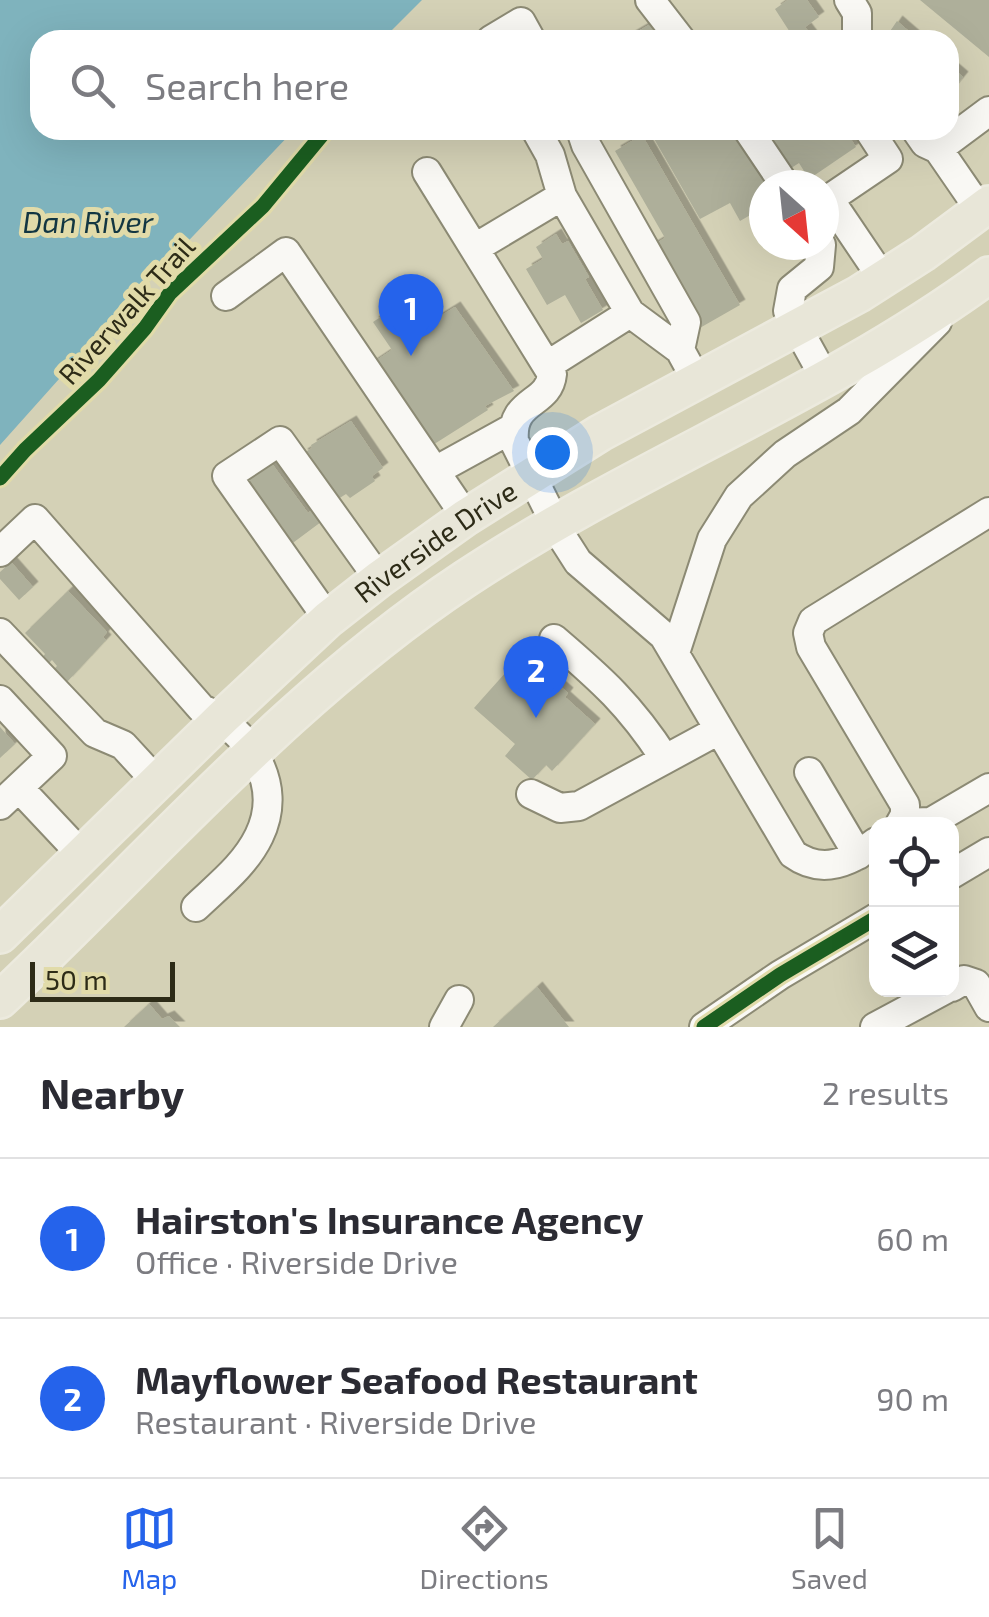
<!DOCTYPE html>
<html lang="en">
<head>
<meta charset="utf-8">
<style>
  body { margin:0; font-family:"Exo 2",sans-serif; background:#f7f7f7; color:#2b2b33 }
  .controls { position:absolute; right:30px; bottom:30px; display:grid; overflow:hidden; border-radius:20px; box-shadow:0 10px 40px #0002 }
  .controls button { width:90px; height:90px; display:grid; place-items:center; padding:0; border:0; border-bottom:2px solid #e1e1e2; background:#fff; color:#2b2b33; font:50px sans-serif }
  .compass { position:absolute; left:749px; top:170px; width:90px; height:90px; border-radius:50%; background:#fff; box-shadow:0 10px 40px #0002; rotate:153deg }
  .scale { position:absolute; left:30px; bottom:25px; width:145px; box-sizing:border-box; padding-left:10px; border:5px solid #2d2b17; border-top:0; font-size:28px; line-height:35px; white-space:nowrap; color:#2d2b17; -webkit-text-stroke:8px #e1dba9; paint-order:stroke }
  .you { position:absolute; left:552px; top:452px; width:35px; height:35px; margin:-25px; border:8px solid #fff; border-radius:50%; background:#1a73e8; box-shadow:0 0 0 15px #1a73e833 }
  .badge { display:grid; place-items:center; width:65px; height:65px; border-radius:50%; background:#2563eb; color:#fff; font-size:32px; font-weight:700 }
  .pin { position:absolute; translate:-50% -82px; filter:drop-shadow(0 2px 5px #0008) }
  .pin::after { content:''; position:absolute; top:52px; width:35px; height:30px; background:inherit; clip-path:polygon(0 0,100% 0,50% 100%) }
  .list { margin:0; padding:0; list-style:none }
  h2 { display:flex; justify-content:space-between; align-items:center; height:130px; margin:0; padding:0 40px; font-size:42px }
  h2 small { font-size:32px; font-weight:400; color:#7c7c81 }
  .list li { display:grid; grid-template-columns:65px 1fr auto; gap:30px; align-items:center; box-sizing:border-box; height:160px; padding:0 40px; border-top:2px solid #e1e1e2 }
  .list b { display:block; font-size:38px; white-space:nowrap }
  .list p { margin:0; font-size:32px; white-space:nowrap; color:#7c7c81 }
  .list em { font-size:32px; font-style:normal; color:#7c7c81 }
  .icon { flex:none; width:55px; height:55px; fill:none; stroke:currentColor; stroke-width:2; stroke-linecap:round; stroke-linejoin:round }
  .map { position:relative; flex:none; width:989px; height:1027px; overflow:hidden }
  .search { position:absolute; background:#fff; box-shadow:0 10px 40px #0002; left:30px; right:30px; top:30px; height:110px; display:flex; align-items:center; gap:25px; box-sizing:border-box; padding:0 35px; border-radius:30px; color:#7c7c81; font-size:38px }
  .sheet { height:450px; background:#fff }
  nav { display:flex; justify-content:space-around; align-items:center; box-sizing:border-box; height:140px; border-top:2px solid #e1e1e2; background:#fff; font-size:28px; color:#7c7c81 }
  nav a { display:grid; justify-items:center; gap:5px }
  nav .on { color:#2563eb }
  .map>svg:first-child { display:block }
  .water { fill:#7fb3bd }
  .building { fill:#aeaf9a; filter:url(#shadow) }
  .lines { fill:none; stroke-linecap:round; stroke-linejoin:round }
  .minor-casing { stroke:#8c8a74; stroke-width:32 }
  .major-casing { stroke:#eceade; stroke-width:40 }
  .minor { stroke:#f9f8f4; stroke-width:28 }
  .major { stroke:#e8e6d8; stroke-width:35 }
  .cycleway-casing { stroke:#e1dba9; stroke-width:21 }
  .cycleway { stroke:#1b5e20; stroke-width:15 }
  .labels { text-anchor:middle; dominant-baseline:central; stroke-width:10; stroke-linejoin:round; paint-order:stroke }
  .street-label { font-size:28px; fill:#2d2b17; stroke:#e1dba9 }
  .water-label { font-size:30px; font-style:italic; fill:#123642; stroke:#e1dba9 }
</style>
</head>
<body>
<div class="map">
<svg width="989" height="1027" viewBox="0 0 989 1027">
  <defs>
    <filter id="shadow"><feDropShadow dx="5.5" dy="-5.5" stdDeviation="0" flood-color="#0004"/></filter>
  </defs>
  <rect width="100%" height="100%" fill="#d4d1b6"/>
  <!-- water -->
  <path class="water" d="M0,0H422L382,40H40V130H294L93,341L0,445Z"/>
  <!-- building -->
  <path class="building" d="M788,0H807L819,17L805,27L815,40H795L775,9Z
    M920,0H989V57Z
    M897,21L919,40H884Z
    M654,22L664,40H623Z
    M949,65L963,77L949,94Z
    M649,130H735L773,185H764V207L740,221L730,203L700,219Z
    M757,130H845L856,147L809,179L799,163L785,172Z
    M642,135L740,305L698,329L650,247L665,238L615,151Z
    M556,234L562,244L568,241L589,277L585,279L603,310L581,323L565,295L547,305L526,269L543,259L536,247Z
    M411,297L429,323L455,307L514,391L485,406L488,410L428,448L368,366L392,350L373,322Z
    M351,421L383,468L372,476L375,481L350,498L346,494L335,501L302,454L312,448L311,445Z
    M270,461L308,513L316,507L325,519L286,548L277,535L284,529L246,478Z
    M11,562L33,587L19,600L0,579V572Z
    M68,591L107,632L103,637L106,640L67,682L54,669L57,666L52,660L48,664L42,658L45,654L25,633Z
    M517,660L540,680L546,674L568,693L565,697L595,724L552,771L546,765L532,780L505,756L515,744L474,708Z
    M0,727L15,744L0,758Z
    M537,987L569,1027H493Z
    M149,1004L162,1019L169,1016L180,1027H124Z"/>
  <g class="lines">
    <!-- minor casing -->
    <g class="minor-casing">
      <path id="minor" d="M650,0L681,40
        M849,0L857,13V40
        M491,40L521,22L531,40
        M536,130L550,155L562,196L630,313L680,350L697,381
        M581,130L586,145L686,322L680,350
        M748,130L785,185
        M869,130L888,159L829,199L883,279
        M916,130L925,143L938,149L980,210
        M938,149L989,111
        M427,172L552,374C549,406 510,398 514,441L562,537L578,562L664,636L793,854C822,875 850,863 876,842
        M821,245L819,267L792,289L788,311L825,378
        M475,248L562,196
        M226,296L286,252L466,517
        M548,365L630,313
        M435,471L513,428
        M0,552L35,519L201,708C248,731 285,783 259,836C245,865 219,885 196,907
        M328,619L227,476L280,441L379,579
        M0,633L95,733L123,745L157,782
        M554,639C602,680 630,705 665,759
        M675,653L712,539L739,496L785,454L849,411L937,322
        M0,700L52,756L0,805
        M809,772L858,855
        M19,788L82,855
        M531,794L560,808L579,806L719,730
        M901,823L931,822L989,788
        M900,824L905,815V805L811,647L808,633L813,621L989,512
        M952,874L989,852
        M952,987L964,980L976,984L989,1007
        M444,1027L459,1000
        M704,1027L780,975L876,918
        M875,1027L946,989"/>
    </g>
    <!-- major casing -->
    <g class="major-casing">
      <g id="major">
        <path id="s1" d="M0,935L222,718L328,619L379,579L466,517L600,433L859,294L923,253L989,204"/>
        <path d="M0,1000C152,857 290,695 465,579C634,467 826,395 989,275"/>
      </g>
    </g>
    <!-- minor -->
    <use href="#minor" class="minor"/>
    <!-- major -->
    <use href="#major" class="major"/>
    <!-- cycleway casing -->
    <g class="cycleway-casing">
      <path id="cycleway" d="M0,478L25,450L99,380L145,328L170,293L263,206L326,130
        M704,1027L780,975L876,918"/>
    </g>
    <!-- cycleway -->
    <use href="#cycleway" class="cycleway"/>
  </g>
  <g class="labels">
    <!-- street labels -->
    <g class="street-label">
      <text transform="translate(126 310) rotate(-48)">Riverwalk Trail</text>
      <text stroke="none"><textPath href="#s1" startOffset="588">Riverside Drive</textPath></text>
    </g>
    <!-- water labels -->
    <g class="water-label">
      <text x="88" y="221">Dan River</text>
    </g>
  </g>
</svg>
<div class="controls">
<button><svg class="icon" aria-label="locate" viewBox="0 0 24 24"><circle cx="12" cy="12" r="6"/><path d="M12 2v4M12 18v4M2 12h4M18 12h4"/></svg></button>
<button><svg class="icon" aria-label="layers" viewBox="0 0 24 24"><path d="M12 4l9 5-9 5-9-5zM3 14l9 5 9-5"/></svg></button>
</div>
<svg class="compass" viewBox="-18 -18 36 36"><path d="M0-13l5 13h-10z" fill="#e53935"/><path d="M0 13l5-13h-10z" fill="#7c7c81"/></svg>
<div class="scale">50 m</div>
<div class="you"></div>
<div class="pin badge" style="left:411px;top:356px">1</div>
<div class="pin badge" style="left:536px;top:718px">2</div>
<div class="search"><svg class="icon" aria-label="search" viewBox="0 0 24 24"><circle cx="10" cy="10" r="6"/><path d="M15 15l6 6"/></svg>Search here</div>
</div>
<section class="sheet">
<h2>Nearby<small>2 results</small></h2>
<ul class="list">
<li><span class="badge">1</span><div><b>Hairston's Insurance Agency</b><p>Office · Riverside Drive</p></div><em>60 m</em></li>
<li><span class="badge">2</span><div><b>Mayflower Seafood Restaurant</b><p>Restaurant · Riverside Drive</p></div><em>90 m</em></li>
</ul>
</section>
<nav>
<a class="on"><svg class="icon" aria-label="map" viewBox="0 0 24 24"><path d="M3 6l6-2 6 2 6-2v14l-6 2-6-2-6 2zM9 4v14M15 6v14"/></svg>Map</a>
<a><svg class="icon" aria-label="directions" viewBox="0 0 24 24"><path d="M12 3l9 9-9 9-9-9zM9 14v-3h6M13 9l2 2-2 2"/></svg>Directions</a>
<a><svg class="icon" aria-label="saved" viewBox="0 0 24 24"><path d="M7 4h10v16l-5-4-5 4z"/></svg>Saved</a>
</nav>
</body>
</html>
